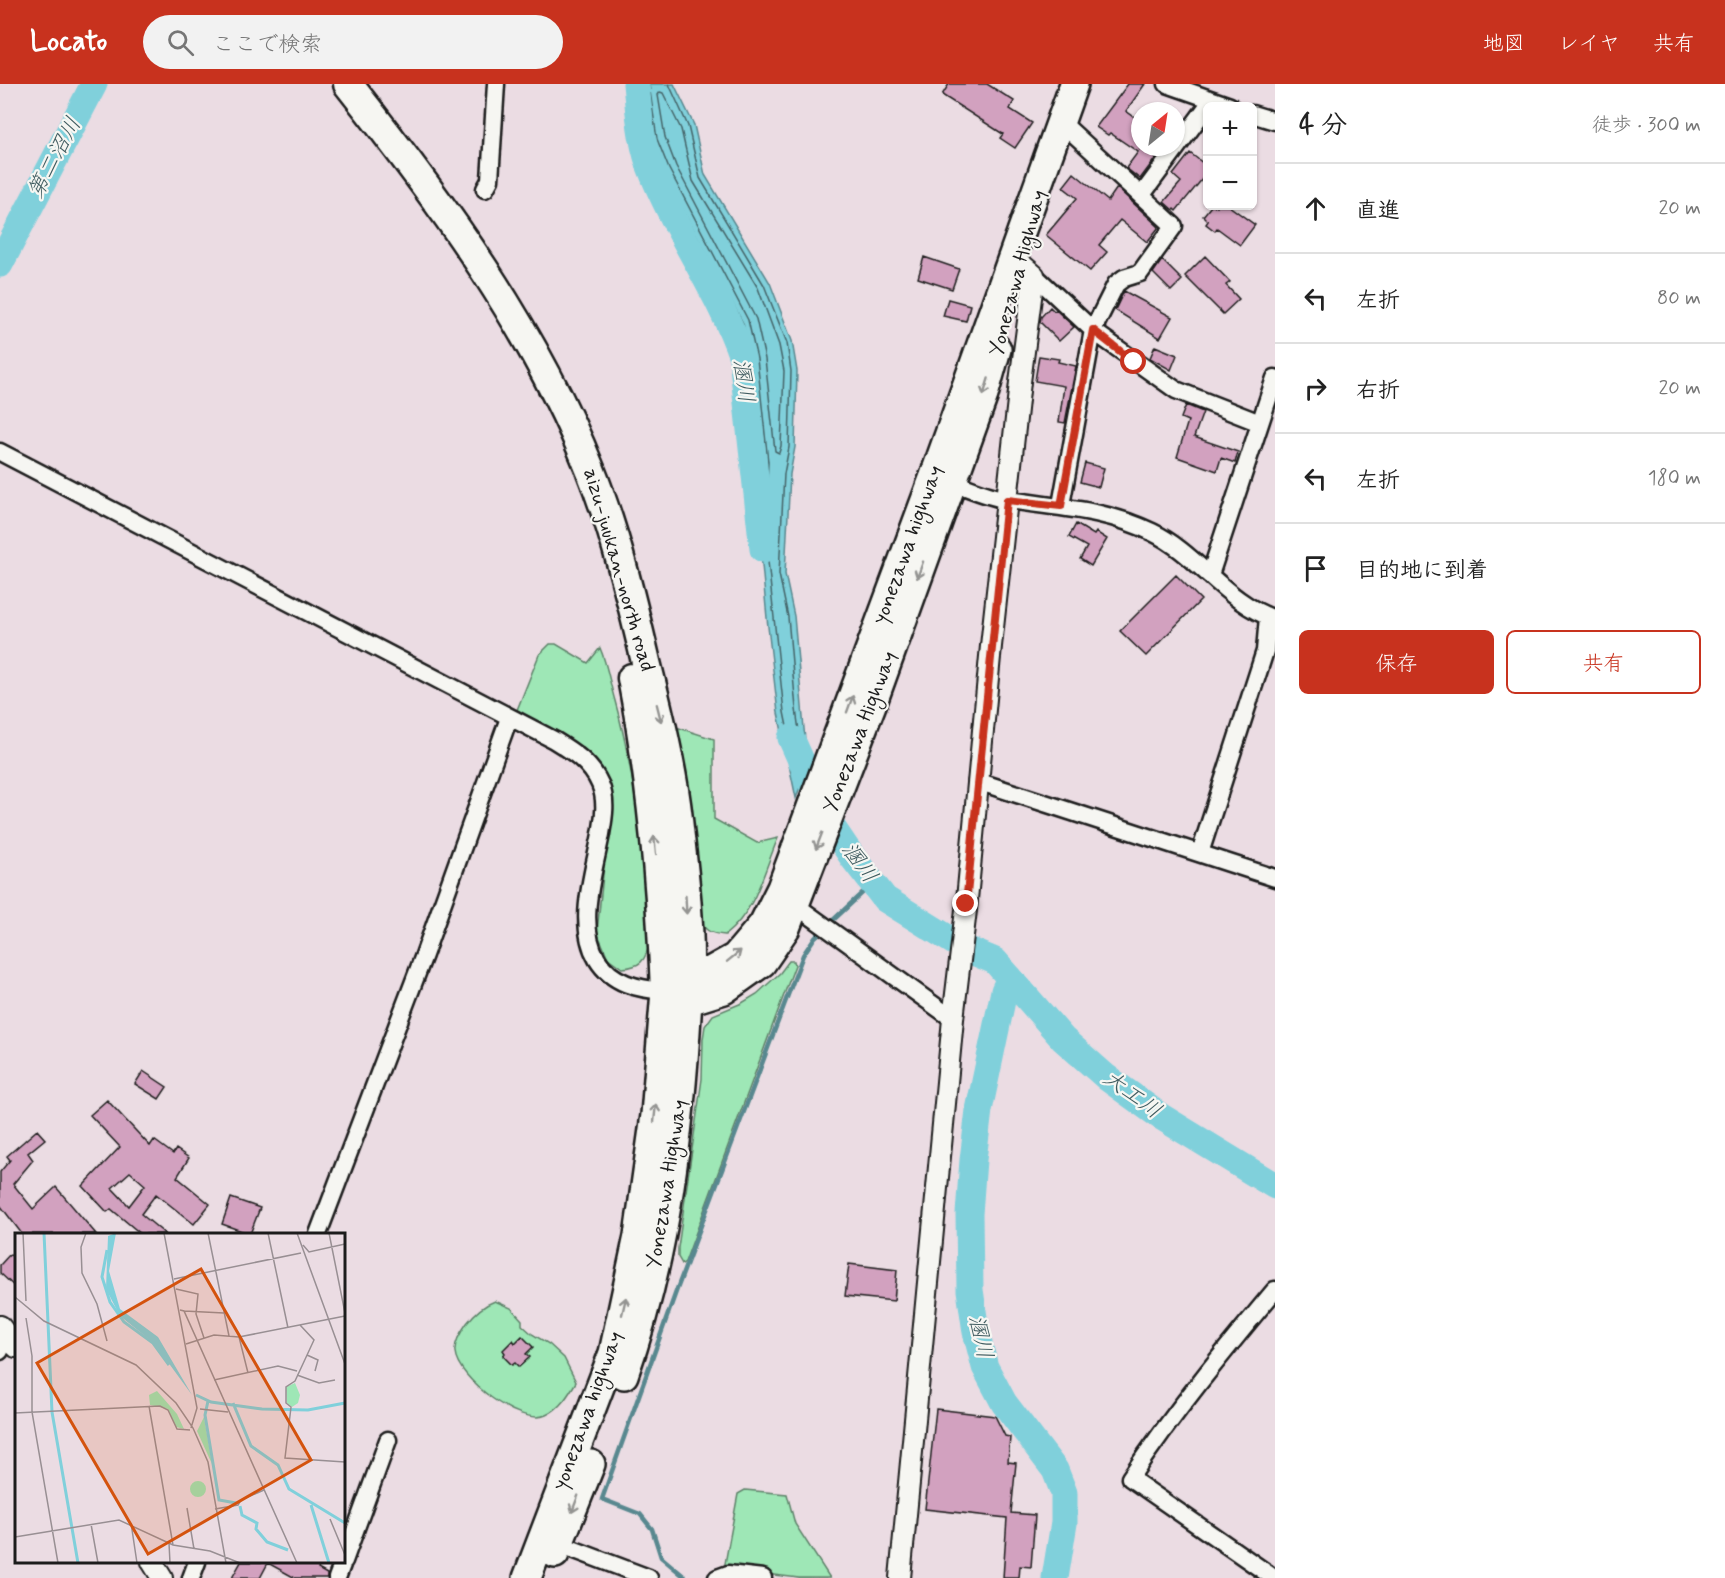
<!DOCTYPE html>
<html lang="ja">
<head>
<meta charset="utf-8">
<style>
  body { margin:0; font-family:Mynerve,"Klee One",sans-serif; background:#f2f2f2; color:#222 }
  .controls { position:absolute; right:18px; top:18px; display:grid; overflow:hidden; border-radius:9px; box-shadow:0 2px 4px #0004 }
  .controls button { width:54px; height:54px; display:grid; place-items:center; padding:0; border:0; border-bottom:2px solid #e0e0e0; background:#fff; color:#222; font:30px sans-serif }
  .compass { position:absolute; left:1131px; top:18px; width:54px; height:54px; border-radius:50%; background:#fff; box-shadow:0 2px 4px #0004; rotate:30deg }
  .stop { position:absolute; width:18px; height:18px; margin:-14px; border:4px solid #c8321e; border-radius:50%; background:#fff }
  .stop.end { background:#c8321e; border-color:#fff; box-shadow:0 2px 6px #0008 }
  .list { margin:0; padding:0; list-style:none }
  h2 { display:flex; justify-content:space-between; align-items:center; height:78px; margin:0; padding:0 24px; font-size:26px }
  h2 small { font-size:20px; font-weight:400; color:#767676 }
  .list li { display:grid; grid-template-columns:39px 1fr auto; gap:18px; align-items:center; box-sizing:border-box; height:90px; padding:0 24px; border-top:2px solid #e0e0e0 }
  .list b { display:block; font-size:22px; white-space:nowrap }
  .list em { font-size:20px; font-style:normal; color:#767676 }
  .actions { display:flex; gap:12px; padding:18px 24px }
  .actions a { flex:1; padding:14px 0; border:2px solid #c8321e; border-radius:9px; text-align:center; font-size:21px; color:#c8321e }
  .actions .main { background:#c8321e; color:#fff }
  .icon { flex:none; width:33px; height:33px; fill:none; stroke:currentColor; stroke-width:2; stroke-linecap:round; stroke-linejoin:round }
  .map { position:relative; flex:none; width:1275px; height:1494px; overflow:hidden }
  header { display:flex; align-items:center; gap:36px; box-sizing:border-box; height:84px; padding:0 30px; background:#c8321e; color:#fff }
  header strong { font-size:28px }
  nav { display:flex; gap:33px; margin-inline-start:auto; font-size:21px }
  .search { width:420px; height:54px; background:#f2f2f2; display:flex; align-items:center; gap:15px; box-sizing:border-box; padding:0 21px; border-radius:33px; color:#767676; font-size:22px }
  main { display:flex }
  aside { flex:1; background:#fff }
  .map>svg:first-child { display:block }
  .green { fill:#9ee7b6; stroke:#5d8269; stroke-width:1.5 }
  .water { fill:#80d0db; stroke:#58888f; stroke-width:1.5 }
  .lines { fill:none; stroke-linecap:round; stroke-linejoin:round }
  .shore { stroke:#446468; stroke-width:1.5 }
  .stream { stroke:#58888f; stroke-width:4.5 }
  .river { stroke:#80d0db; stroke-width:27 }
  .building { fill:#d2a1bf; stroke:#1c1c1c; stroke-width:1.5; fill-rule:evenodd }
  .minor-casing { stroke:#1c1c1c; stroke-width:21 }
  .tertiary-casing { stroke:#1c1c1c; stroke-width:24 }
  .trunk-casing { stroke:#1c1c1c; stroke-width:32 }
  .motorway-casing { stroke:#1c1c1c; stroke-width:33 }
  .minor { stroke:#f6f6f2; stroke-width:16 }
  .tertiary { stroke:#f6f6f2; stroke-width:20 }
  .trunk { stroke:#f6f6f2; stroke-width:27 }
  .motorway { stroke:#f6f6f2; stroke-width:28 }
  .oneway { stroke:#949492 }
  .route { stroke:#c8321e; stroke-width:8 }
  .labels { text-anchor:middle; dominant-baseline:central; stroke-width:4.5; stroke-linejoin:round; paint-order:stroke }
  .street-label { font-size:21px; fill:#1c1c1c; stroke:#f6f6f2 }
  .water-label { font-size:22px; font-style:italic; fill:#3f5b5f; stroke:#f6f6f2 }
  .inset-river { fill:none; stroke:#80d0db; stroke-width:3 }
  .inset-road { fill:none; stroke:#988f93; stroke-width:1.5 }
  .view { fill:#d4530e; fill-opacity:0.15; stroke:#d4530e; stroke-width:3 }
  .inset-edge { fill:none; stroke:#1c1c1c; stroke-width:3 }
</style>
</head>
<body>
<header>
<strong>Locato</strong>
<div class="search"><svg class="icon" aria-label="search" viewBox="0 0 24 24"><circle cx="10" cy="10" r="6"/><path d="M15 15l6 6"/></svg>ここで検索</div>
<nav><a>地図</a><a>レイヤ</a><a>共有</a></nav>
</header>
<main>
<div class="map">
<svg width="1275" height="1494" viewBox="0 0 1275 1494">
  <rect width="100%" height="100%" fill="#ebdce3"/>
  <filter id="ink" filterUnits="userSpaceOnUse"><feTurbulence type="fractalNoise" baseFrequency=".0167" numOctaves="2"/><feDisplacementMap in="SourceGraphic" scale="12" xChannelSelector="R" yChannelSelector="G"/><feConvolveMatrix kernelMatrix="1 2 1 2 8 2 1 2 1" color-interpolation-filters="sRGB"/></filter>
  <g filter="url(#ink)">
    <!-- green -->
    <path class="green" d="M550,560H556L588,579L600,564C607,580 610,600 615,617C637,697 644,776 649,859C646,877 640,883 622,884L608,874L597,848L611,715L556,651L517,626L539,571Z
      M676,643L714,655V735L757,759L778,754C763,789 756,827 725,851C709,850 705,846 696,833Z
      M789,877H794L795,881L685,1178L682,1180L678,1173V1164L702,995L703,955L705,942L713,931L742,919L757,910L780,889Z
      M495,1217L511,1224L522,1236V1241L532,1250L549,1260L564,1274L576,1298C569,1310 560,1325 546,1331C520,1343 457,1294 455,1268C454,1259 462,1246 467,1239C474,1230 484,1221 495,1217Z
      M745,1406L787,1410L795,1440L830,1494H799L724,1485L738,1410Z"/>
    <!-- water -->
    <path class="water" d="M643,0H674L694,41L705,91L770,199L792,257L797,287L795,363L790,390L785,490L794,532L805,656L809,678L796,714L778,629L767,534L759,449L762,379L752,277L743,239L663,88L651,56Z"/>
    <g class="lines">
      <!-- shore -->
      <path class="shore" d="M649,0L657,55L669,85L748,236L757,275L768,378L765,449L784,628L795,682L799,684L803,677L796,625L788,533L779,490L784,390L789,363L791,287L787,259L764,201L700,94L688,42L669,0
        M660,8L663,9L681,45L693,97L758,204L779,261L784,287L781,362L779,369L775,367L765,275L756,235L676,82L665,53L658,11Z"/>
      <!-- stream -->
      <path class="stream" d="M686,1494L661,1473L652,1445L640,1430L602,1415L677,1205L803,871L815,853L873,799"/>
      <!-- river -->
      <path class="river" d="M636,0C639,30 641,62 653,90C678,153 720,209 742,273L763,465
        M0,180L94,0
        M791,654L828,737L853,774L885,815L964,864L995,877L1063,955L1106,993L1160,1032L1275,1102
        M1010,894L1004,907L979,1026L973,1076L969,1130L970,1206L976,1248L985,1283L1004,1319L1055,1386L1064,1409V1439L1055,1494"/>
    </g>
    <!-- building -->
    <path class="building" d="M949,0H987L1014,17L1010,25L1032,39L1015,64L1000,54L1003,50L942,11Z
      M1128,0H1145L1126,27L1140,37V65L1142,63H1164L1140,95L1126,84L1138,68L1110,49L1108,51L1096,43Z
      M1190,69L1208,83V88L1176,127L1174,125L1173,126L1164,118L1181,98L1173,91Z
      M1074,89L1108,117L1117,104L1159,143L1147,158L1120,136L1099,161L1107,168L1090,187L1046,151L1077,114L1063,103Z
      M1211,122H1229L1255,141L1240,161L1217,144L1215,147L1206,140L1208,137L1203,132Z
      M1205,172L1230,198L1226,201L1239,215L1223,230L1185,192Z
      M924,173L959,185L952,205L918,194Z
      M1162,176L1182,196L1171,207L1153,189Z
      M1124,207L1172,233L1160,254L1115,226Z
      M948,215L970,221L966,237L943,232Z
      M1050,223L1054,227L1056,226L1074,243L1059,257L1040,238L1041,233Z
      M1155,262L1177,271L1171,286L1150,274Z
      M1039,272L1059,275L1058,278L1076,282L1065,339L1059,338L1064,302L1035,297Z
      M1186,321L1203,328L1194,353L1238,368L1235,379L1221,374L1217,387L1177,373L1188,337L1181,334Z
      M1085,379L1104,384L1099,403L1080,398Z
      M1076,440L1094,451L1096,448L1107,455L1091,482L1080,475L1087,463L1069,453Z
      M1176,491L1201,516L1146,572L1120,547Z
      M143,987L167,1003L159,1015L135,1000Z
      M107,1016L150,1062L154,1056L173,1070L176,1065L189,1074L177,1093L210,1120L194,1140L156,1110L141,1130L165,1150H141L111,1125L107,1128L83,1102L120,1063L90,1031ZM130,1088L145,1101L129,1122L112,1104Z
      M37,1046L45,1055L28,1069L33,1076L13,1100L33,1125L56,1103L96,1150H22L0,1121V1088L10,1076L7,1072Z
      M231,1114L260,1124L250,1150L222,1140Z
      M10,1170L16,1176V1204L0,1189V1181Z
      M849,1180L897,1186L894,1217L845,1212Z
      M522,1252L533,1263L526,1270L530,1273L519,1283L515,1279L512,1281L503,1272L505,1269L503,1266L513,1256L515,1259Z
      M936,1325L995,1332L1005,1352L1010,1353L1008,1378L1016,1379L1011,1429L1035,1431L1031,1483L1020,1482L1019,1494H1003L1007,1434L925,1425Z
      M241,1478H322L318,1485L327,1490V1494H295L268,1479L260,1494H232Z"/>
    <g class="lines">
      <!-- minor casing -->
      <g class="minor-casing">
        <path id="minor" d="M1167,0L1230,22
          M1252,30L1275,37
          M1061,38L1174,142L1140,189L1124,194L1116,200L1093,246L1061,421
          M485,105L490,96L496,0
          M1141,112L1212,16
          M1034,191L1096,249L1176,306L1260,339
          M0,368L554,656C572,667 591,679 600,700C607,716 604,733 601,750C594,788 576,840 597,875C612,900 638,905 665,907
          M944,395C965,402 987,413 1009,416C1060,424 1105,425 1152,448C1198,470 1226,519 1275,535
          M1210,491L1275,294
          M977,697L1275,794
          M1200,769L1265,567L1268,533
          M794,820L953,935
          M318,1150L424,871L509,634
          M0,1267L6,1249
          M551,1457L649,1494
          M344,1477L388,1356
          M191,1494L197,1478
          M337,1494L343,1478
          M717,1494L728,1490L763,1494
          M1274,1494L1130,1394C1174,1328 1224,1267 1275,1206"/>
      </g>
      <!-- tertiary casing -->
      <g class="tertiary-casing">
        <path id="tertiary" d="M0,1242L16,1263
          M152,1478L162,1494
          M900,1494L953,935L966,826L991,562L1020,298L1034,191L1012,172"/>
      </g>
      <!-- trunk casing -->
      <g class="trunk-casing">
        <path id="trunk" d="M670,903L689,889L710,887L735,873L763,840L781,804L934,392L1074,0
          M667,908L688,915H695L724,906L762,879L786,844L875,613L984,311L997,265
          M624,1291C667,1171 681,1042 688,915
          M555,1470L591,1380
          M527,1494L613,1269L638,1152L655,1031L665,907"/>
      </g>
      <!-- motorway casing -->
      <g class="motorway-casing">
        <path id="motorway" d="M348,0C442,119 534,244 590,385C615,447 631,514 646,578C659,630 672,682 678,735C683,782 689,828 689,875C689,889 690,902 688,915
          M632,594C652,697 661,802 665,907"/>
      </g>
      <!-- minor -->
      <use href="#minor" class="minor"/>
      <!-- tertiary -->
      <use href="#tertiary" class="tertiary"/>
      <!-- trunk -->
      <use href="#trunk" class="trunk"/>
      <!-- motorway -->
      <use href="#motorway" class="motorway"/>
    </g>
    <!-- one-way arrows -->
    <defs><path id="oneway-shaft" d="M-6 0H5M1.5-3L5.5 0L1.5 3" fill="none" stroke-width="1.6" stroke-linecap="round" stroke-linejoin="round" transform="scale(1.5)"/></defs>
    <g class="oneway">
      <use href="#oneway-shaft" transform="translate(986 303) rotate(107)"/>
      <use href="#oneway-shaft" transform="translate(920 486) rotate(110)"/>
      <use href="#oneway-shaft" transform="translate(850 620) rotate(-70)"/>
      <use href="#oneway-shaft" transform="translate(659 629) rotate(76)"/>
      <use href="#oneway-shaft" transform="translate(819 757) rotate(111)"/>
      <use href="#oneway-shaft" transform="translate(655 761) rotate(-96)"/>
      <use href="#oneway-shaft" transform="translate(686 821) rotate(87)"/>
      <use href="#oneway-shaft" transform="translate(734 872) rotate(-39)"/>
      <use href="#oneway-shaft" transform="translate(655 1029) rotate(-84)"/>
      <use href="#oneway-shaft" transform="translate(624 1222) rotate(-77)"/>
      <use href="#oneway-shaft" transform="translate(575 1420) rotate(111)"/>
    </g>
  </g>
  <g class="lines" filter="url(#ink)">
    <!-- route -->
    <path class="route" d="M966,820L1007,416L1061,422L1093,246L1134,278"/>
  </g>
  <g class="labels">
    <!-- street labels -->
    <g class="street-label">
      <text transform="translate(1018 189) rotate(-75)">Yonezawa Highway</text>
      <text transform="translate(908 461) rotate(-70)">yonezawa highway</text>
      <text transform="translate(619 486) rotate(74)">aizu-juukan-north road</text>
      <text transform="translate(860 648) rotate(-69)">Yonezawa Highway</text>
      <text transform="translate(667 1100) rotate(-81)">Yonezawa Highway</text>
      <text transform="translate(588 1327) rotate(-70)">yonezawa highway</text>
    </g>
    <!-- water labels -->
    <g class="water-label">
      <text transform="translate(55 74) rotate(-62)">第二沼川</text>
      <text transform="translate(743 297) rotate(82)">溷川</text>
      <text transform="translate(859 779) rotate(54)">溷川</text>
      <text transform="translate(1132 1011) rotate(36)">大工川</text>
      <text transform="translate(980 1253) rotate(78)">溷川</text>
    </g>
  </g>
  <!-- overview -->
  <g transform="translate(15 1149)">
    <rect width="330" height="330" fill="#ebdce3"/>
    <path d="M280,150L285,162L283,170L277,174L272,170L271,154ZM142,158L162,181L169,196L161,194L153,176L135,172L134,162ZM189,184L197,231L182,198ZM175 256a8 8 0 1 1 16 0a8 8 0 1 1-16 0Z" fill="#9ee7b6"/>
    <path d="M101,0L94,38L105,76L143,104L177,162L139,110L105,83L91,56L93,3Z" fill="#80d0db"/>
    <path class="inset-river" d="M29,0L37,179L63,330M92,17L87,44L95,69L109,89L138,110L154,132M181,162L196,169L247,176L293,177L330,170M193,168L190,182L204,267L221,270M218,170L236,213L263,232L274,256L330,290M296,272L314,330M225,273L227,282L242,290L241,296L252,309L273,317"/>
    <path class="inset-road" d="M8,0L11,68M71,0L66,14L67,40L82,71L92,108M149,0L182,175L176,195M193,0L214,103M253,0L273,95M282,0L330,131M314,0L330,80M288,12L294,19L330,11M159,46L286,20M161,56L183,61L181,81L189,105M0,64L29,88L121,132L161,170L178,195L193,229L211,330M165,77L169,78L282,330M169,78L209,80M11,85L17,123V179L43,330M285,92L299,107L280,148L271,154V170L276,174L270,225L330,229M224,104L233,140M171,111L199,102L224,104L330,83M292,122L303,127L300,138M282,142L304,150L320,147M199,147L263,133L282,138M134,173L158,312M185,176L213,179M0,180L145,173L153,177L162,196L175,197M172,275L179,316M200,276L223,272L226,267L249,257M315,286L330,322M116,290L122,330M76,291L83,330M0,304L104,287L158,312L195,318L225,330M154,310L155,330"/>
    <path class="view" d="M186,36L296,227L133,321L22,130Z"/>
    <rect width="330" height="330" class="inset-edge"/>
  </g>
</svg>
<div class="controls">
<button>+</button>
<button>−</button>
</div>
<svg class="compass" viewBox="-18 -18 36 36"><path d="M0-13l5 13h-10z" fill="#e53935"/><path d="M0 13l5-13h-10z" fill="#767676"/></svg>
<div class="stop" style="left:1134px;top:278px"></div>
<div class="stop end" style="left:966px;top:820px"></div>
</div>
<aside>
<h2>4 分<small>徒歩 · 300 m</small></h2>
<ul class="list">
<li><svg class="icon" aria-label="ahead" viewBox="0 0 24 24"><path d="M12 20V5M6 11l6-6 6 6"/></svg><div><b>直進</b></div><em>20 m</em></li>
<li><svg class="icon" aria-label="left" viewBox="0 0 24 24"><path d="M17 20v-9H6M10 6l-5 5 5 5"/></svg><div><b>左折</b></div><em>80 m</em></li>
<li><svg class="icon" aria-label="right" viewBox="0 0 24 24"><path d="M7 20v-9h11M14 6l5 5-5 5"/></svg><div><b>右折</b></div><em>20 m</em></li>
<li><svg class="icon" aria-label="left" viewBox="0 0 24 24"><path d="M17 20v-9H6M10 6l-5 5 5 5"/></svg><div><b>左折</b></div><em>180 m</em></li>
<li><svg class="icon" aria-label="arrive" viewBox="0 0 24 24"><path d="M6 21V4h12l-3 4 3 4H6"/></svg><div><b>目的地に到着</b></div></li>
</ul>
<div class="actions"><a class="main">保存</a><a>共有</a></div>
</aside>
</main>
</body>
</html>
